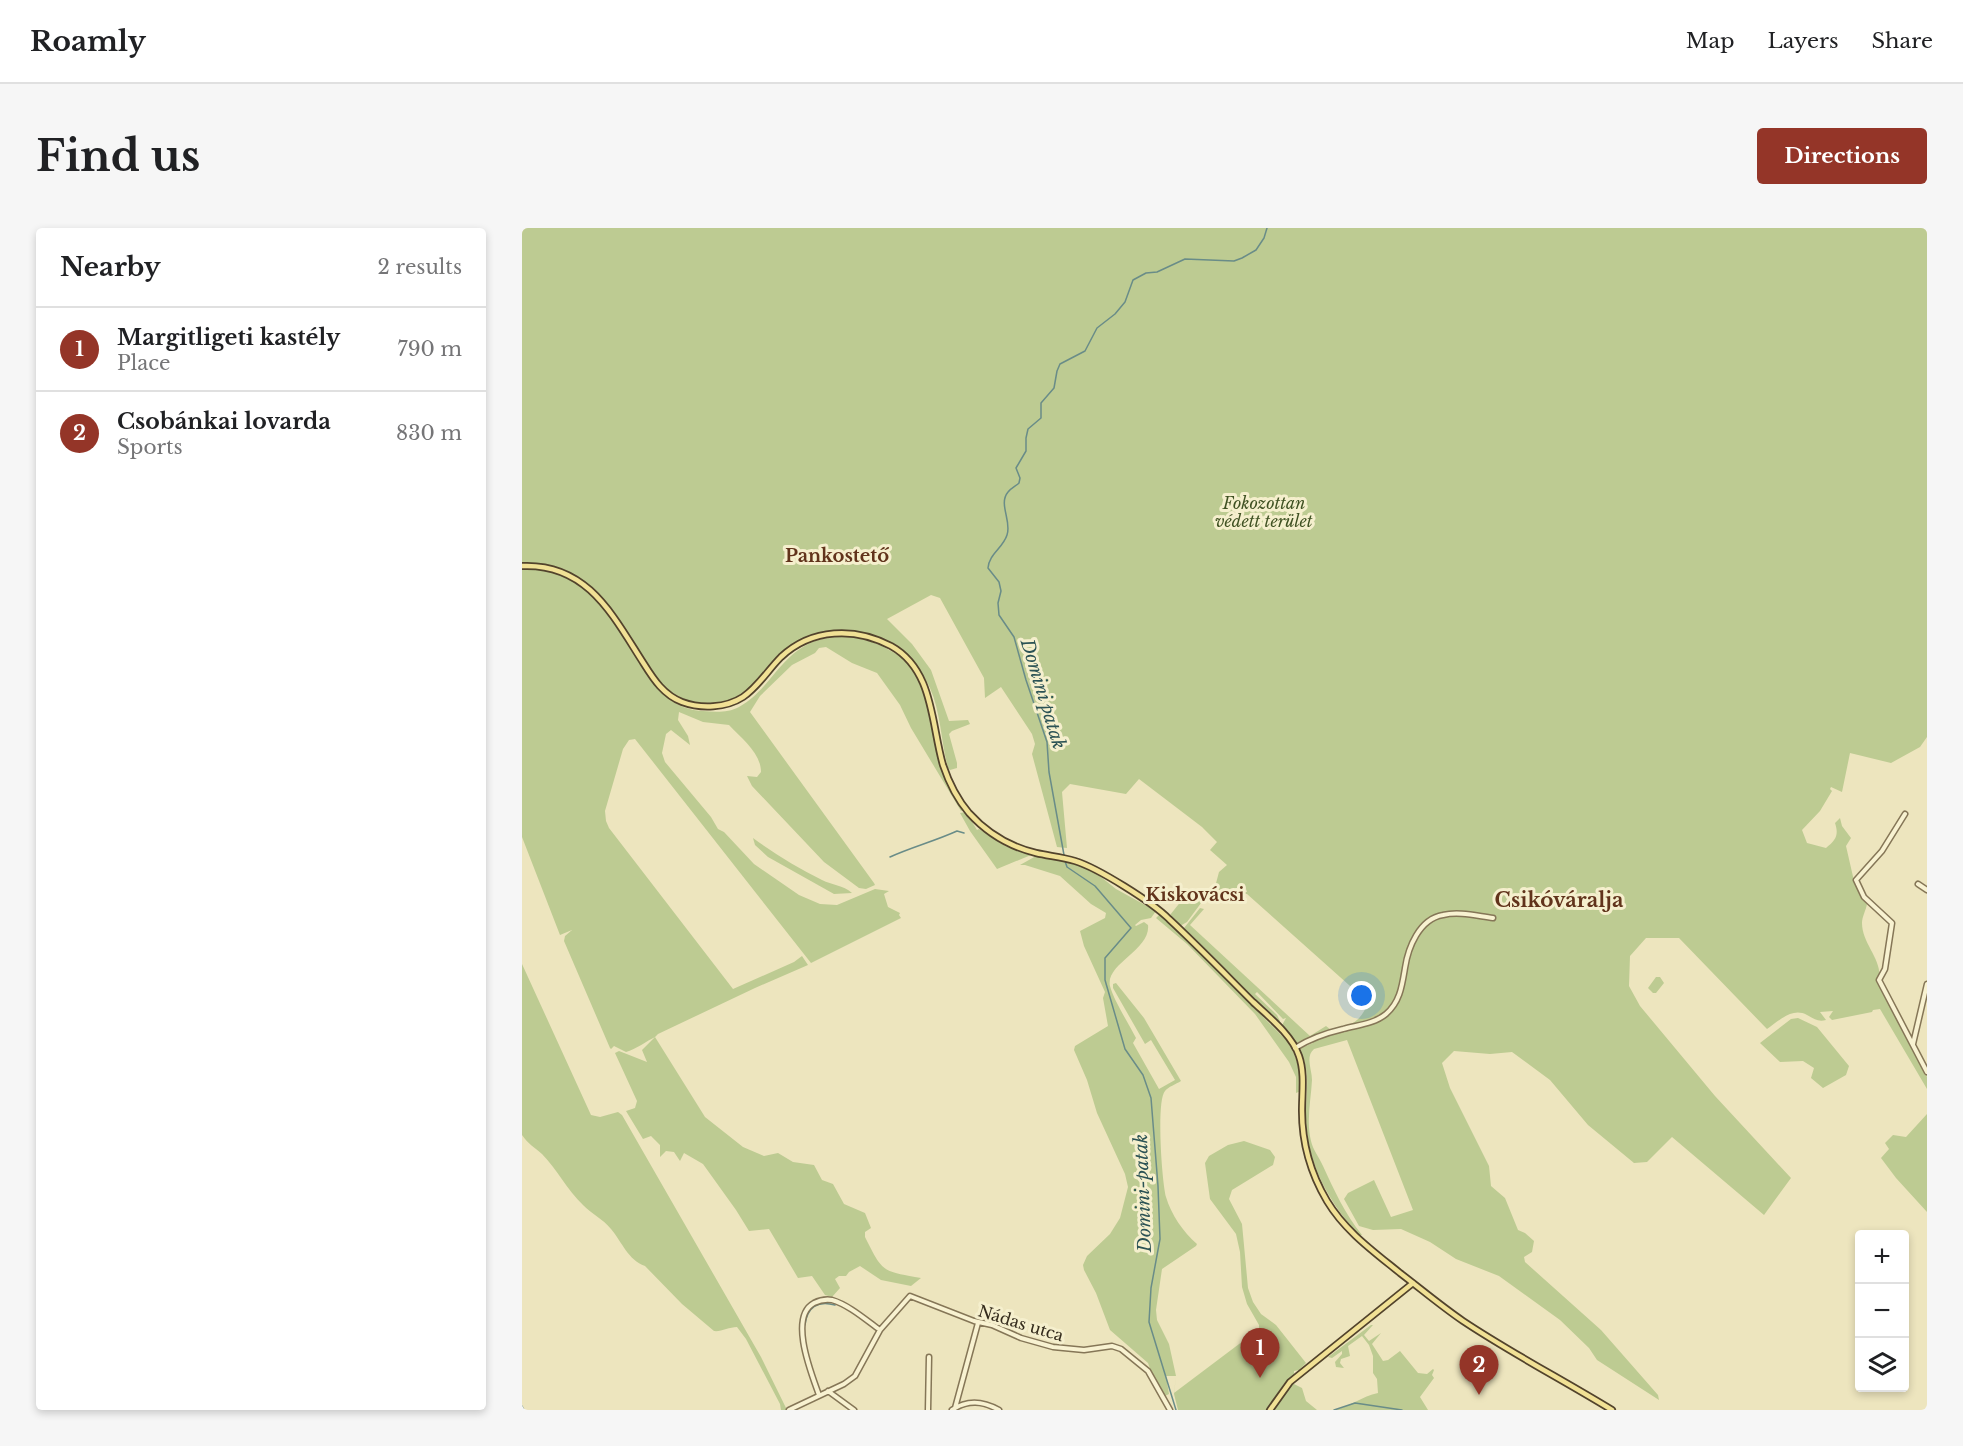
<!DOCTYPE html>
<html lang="en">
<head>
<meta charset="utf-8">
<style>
  body { margin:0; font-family:"Libre Baskerville",serif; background:#f6f6f6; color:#202124 }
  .controls { position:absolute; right:18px; bottom:18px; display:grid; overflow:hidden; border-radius:6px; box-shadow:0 3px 9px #0003 }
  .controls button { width:54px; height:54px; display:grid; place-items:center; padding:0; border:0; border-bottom:2px solid #e0e0e0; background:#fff; color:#202124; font:30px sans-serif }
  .you { position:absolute; left:840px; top:768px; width:21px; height:21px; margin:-15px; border:4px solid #fff; border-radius:50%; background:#1a73e8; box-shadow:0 0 0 9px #1a73e833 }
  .badge { display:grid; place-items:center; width:39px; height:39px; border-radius:50%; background:#943528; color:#fff; font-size:20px; font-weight:700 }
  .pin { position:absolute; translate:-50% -50px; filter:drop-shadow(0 2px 3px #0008) }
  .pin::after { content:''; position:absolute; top:32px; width:21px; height:18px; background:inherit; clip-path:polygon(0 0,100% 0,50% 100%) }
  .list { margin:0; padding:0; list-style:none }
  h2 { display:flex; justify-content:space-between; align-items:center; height:78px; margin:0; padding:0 24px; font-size:26px }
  h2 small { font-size:20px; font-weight:400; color:#757577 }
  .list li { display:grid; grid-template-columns:39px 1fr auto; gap:18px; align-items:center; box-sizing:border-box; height:84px; padding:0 24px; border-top:2px solid #e0e0e0 }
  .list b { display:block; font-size:22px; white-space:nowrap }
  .list p { margin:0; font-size:20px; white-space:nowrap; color:#757577 }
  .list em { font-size:20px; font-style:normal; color:#757577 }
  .icon { flex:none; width:33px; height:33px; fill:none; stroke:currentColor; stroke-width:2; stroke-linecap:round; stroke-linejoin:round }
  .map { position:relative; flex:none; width:1405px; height:1182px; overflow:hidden; border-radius:6px }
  header { display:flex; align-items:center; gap:36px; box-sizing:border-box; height:84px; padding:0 30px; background:#fff; border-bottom:2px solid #e0e0e0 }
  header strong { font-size:28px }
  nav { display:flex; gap:33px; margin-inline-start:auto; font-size:21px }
  .intro { display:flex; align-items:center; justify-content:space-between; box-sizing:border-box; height:144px; padding:0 36px }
  h1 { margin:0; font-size:42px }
  .button { padding:15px 27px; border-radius:6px; background:#943528; color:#fff; font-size:21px; font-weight:700 }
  main { display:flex; gap:36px; padding:0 36px }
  aside { flex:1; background:#fff; border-radius:6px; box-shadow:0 3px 9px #0003 }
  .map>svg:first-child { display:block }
  .green { fill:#bdcb92 }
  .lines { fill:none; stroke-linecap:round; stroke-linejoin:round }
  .stream { stroke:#698c88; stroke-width:1.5 }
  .minor-casing { stroke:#857657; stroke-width:7 }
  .major-casing { stroke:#52432c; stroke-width:8 }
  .minor { stroke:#f8f2d1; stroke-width:4 }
  .major { stroke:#f1e195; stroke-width:4.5 }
  .labels { text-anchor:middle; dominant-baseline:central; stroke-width:6; stroke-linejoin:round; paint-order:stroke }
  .park-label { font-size:16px; font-style:italic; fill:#3f5122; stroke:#f5efcd }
  .street-label { font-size:16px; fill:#342b1c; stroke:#f5efcd }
  .neighbourhood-label { font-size:18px; font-weight:bold; fill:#61331b; stroke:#f5efcd }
  .water-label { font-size:18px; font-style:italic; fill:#2b5254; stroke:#f5efcd }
  .quarter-label { font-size:20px; font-weight:bold; fill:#61331b; stroke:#f5efcd }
</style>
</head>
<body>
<header>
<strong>Roamly</strong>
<nav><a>Map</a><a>Layers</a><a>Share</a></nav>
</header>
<div class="intro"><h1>Find us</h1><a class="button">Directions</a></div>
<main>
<aside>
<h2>Nearby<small>2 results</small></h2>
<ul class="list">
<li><span class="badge">1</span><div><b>Margitligeti kastély</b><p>Place</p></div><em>790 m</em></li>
<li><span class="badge">2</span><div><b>Csobánkai lovarda</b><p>Sports</p></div><em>830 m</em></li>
</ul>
</aside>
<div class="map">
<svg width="1405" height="1182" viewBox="0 0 1405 1182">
  <rect width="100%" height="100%" fill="#ede5be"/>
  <!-- green -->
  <path class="green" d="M0,0H1405V509L1398,519L1369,535L1328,525L1320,564L1309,559L1308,561L1310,563L1298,583L1280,602L1285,615L1304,620C1314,612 1317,607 1313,595L1318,590L1320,598L1329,610L1324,618L1332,653L1345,676C1344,682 1340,689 1340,695C1340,716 1361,732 1357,752L1405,849V861L1358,781L1351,782L1350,784L1310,792L1307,789L1311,783L1298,784L1304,792C1296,794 1292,791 1285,787C1270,779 1257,793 1245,801L1157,710H1124L1108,728L1107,758L1118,778L1193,868L1269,950L1242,987L1150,909L1125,934L1112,935L1066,897L1028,852L990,824L968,826L932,823L920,835L928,860L967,938L969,958L983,970L996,1002L1003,1005L1012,1013L1010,1024L1002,1029L1003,1034L1079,1102L1136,1167L1137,1172L1075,1132L1067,1120L1038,1092L977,1048L934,1031L908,1014L879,1001L851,1002L837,998L822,971L826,965L852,952L869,989L891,982L825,812L792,821C783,829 790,841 790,852C789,872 784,893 789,913C791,922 797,929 801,938C812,962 823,986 840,1007H837C808,976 785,936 784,891C783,868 790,844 778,823L779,820L791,815V811L776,818L774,816L759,799L764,790L761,791L735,764L733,766L755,787L758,793L755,794L662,700L678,680L682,681L668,697L788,808L804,798L809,802C828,799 840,793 846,774L725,666L701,664L695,666L698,663L725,664L722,655V659C708,667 702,654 685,669L693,659L697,644L705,637L688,622L695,614L680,599L617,551L604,566L548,556L540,564L545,620L535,619L510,526L513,516L510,506L479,459L463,470L462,450L418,370L409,367L365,391L390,416L409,442L427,493L446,492L448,496L430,503L427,506L435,535V540L428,542L426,540C419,514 419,485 408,460C396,435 377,414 348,409C327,405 306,404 285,413C242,431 236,482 181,476C160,474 149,466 135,451L132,455C146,472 159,482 181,483C193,484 206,485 217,479C255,458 262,409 319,409C336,409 352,413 367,422C374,426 384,430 389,437C412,465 411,504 419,537C423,553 432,568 441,582L439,583L389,500L378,477L355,445L330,435L304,419L297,420L293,425L270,437L238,468L228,484L352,655L353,657L344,661L337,660L302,634L230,558L225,548L235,549L239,544C239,525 220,511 207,497L181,494L157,484L156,492L166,508L168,517L149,502L144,506L140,525L143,534L189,589L196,601L202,604L232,636L277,667L298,676L315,677L353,661L367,663L362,666L366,679L378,685L377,687L379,690L289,735L113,511L107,512L101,521L83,583L84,593L87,600L211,761L272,734L280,728L286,737L233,760L136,806L133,809L183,889L221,919L242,928L256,925L271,934L292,937L300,952L311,956L322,976L343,985L349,1000L343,1004V1009C361,1045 360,1043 399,1050L389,1058L359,1052L338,1038L327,1044L324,1048H317L313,1051L318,1060L310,1069L303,1067L290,1048L276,1050L247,1001L227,1003L214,982L181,936L162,925L158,933L152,924L144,923L138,929V917L129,908L121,911L104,883L113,880L115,873L93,825L97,823L125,834L120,822L133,809C125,813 114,821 104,824L92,818L89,821L88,820L42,713L43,708L50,702L38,707L0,609Z
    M444,584L455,602L457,601L483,618L509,627L475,641L448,603L438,585Z
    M231,610C253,626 276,640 300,652C310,657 321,657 330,665L312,666L246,629L233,617Z
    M514,628L551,635L564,640L579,649L594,661L634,683L629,690L619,692L613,697L614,698L622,694L626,697C629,722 583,736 588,758C592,773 607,796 614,810L611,815L637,861L653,852L629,812L623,816L591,760V756L594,755L622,790L659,853C654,856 646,859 643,863C634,873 640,954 644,969C649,986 661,1004 675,1016L674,1018L640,1041L634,1082L635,1092L647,1116L654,1148L652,1165L737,1101V1097L725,1076L720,1059L718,1024L714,1006L688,971L683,935L687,928L706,917L722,913L748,922L753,929L751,937L710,962L707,971L720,996L726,1060L731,1074L739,1086L754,1097L784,1135L777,1142L772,1143V1147L762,1156L744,1182H656L652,1166L654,1148H644L647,1166L643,1168L631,1149L626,1135L588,1102L574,1065L562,1042L561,1037L565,1028L588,1006L598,990L606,959L603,946L575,885L565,852L552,822L553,818L586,798L581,770L583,764L562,718L558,703L583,690L584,685L569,676L538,648L503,637H498Z
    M671,663L682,671L665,694L658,698L648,687L664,667L667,668Z
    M637,687L641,688L765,813C776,830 778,843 779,863L774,865V849L767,834L733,786L665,716L634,690Z
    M0,736L69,887L78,889L96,884L100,887L239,1129L265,1182H259L258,1176L224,1111L215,1099C207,1099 199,1104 192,1103L160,1076L123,1038C106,1032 100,1014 89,1001C81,991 70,986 61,977C45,962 35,941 20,926C12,919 6,916 0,907Z
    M1134,749H1138L1142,755L1134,765H1131L1126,760Z
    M1276,790L1295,799L1327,838L1324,847L1301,860L1289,850L1292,840L1281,833L1258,834L1238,815L1269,791Z
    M1405,886V984L1374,950L1359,930L1367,921L1363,915L1371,907L1384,909Z
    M849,1097H851L842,1107L847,1113L859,1105L850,1116L861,1133L866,1132L878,1123L896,1145L905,1146L911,1141L912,1142L910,1147L912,1150L898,1169L906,1182H812C828,1179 840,1168 856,1165L855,1151L851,1145V1128L847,1117L840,1108L826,1118L828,1128L819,1131L818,1135L822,1140L814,1139L813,1134L820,1126V1123L810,1130L806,1129Z
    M770,1155L780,1160L784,1173L795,1182H751Z"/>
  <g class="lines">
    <!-- stream -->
    <path class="stream" d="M542,627L527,544L525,514L504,452L492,409L477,387L476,375L479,363L477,354L466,340C467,326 481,320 485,307C490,293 476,276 486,264C489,260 494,258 497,255L498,250L494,240L504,223V210L506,201L519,190V175L532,160L535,143L538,136L563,123L575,100L593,86L603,74L611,52L624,45L635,44L663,31L712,33L720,30L734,22L742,10L745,0
      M368,629C390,619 413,613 435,603L442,605
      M543,633L545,639L573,658L609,700L583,730V752L603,821L621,847L629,870L636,958L638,1011L629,1060L627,1094L654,1182
      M283,1097C285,1079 296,1072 313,1077
      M0,1178L2,1182
      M812,1182L833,1175L880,1182"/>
    <!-- minor casing -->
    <g class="minor-casing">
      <path id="minor" d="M1383,586L1360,623L1334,652L1342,669L1370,695L1363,741L1357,752L1405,844
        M1396,656L1405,662
        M1391,816L1405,756
        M773,820C789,810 804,805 821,801C835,797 852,796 864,786C878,774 880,758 883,740C886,720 897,691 921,687C937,683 955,688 971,690
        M306,1163L332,1182
        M297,1167C290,1147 266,1089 292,1075C298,1072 304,1071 310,1072C327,1077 344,1092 358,1102
        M433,1180L456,1095
        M267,1182L322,1156L333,1148L358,1102L388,1068L452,1093L470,1097L499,1110L531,1119L562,1122L590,1118L599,1121L626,1143L648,1182
        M406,1182L407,1129
        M430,1182C446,1171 461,1173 477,1182"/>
    </g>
    <!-- major casing -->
    <g class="major-casing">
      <path id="major" d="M0,338C66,335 91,388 122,436C132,452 142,467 160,474C179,481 204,480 221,469C236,459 246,442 259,429C290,400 333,399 369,418C412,442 409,496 421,537C427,555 435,571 447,585C465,605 489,619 514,625C527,628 540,629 553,633C576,640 630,674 647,691C676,718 703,746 731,774C747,789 770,807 777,828C783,845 780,865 780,883C780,915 789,946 805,973C823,1003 851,1023 878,1045C899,1061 919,1078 941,1093C989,1125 1041,1152 1090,1182
        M748,1182L768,1154L891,1055"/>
    </g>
    <!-- minor -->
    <use href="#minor" class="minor"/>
    <!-- major -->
    <use href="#major" class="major"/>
  </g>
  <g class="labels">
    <!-- park labels -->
    <g class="park-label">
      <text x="742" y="275">Fokozottan<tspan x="742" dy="18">védett terület</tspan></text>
    </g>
    <!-- street labels -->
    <g class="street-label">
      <text transform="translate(499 1095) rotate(17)">Nádas utca</text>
    </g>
    <!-- neighbourhood labels -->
    <g class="neighbourhood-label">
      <text x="315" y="328">Pankostető</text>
      <text x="673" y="667">Kiskovácsi</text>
    </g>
    <!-- water labels -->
    <g class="water-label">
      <text transform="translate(521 466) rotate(73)">Domini patak</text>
      <text transform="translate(621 965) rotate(-92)">Domini-patak</text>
    </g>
    <!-- quarter labels -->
    <g class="quarter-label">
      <text x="1037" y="672">Csikóváralja</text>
    </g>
  </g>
</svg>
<div class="controls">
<button>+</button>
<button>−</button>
<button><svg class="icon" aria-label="layers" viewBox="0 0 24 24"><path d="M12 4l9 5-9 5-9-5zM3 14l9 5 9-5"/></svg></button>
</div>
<div class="you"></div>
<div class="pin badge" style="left:738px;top:1150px">1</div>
<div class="pin badge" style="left:957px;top:1167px">2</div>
</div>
</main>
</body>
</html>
